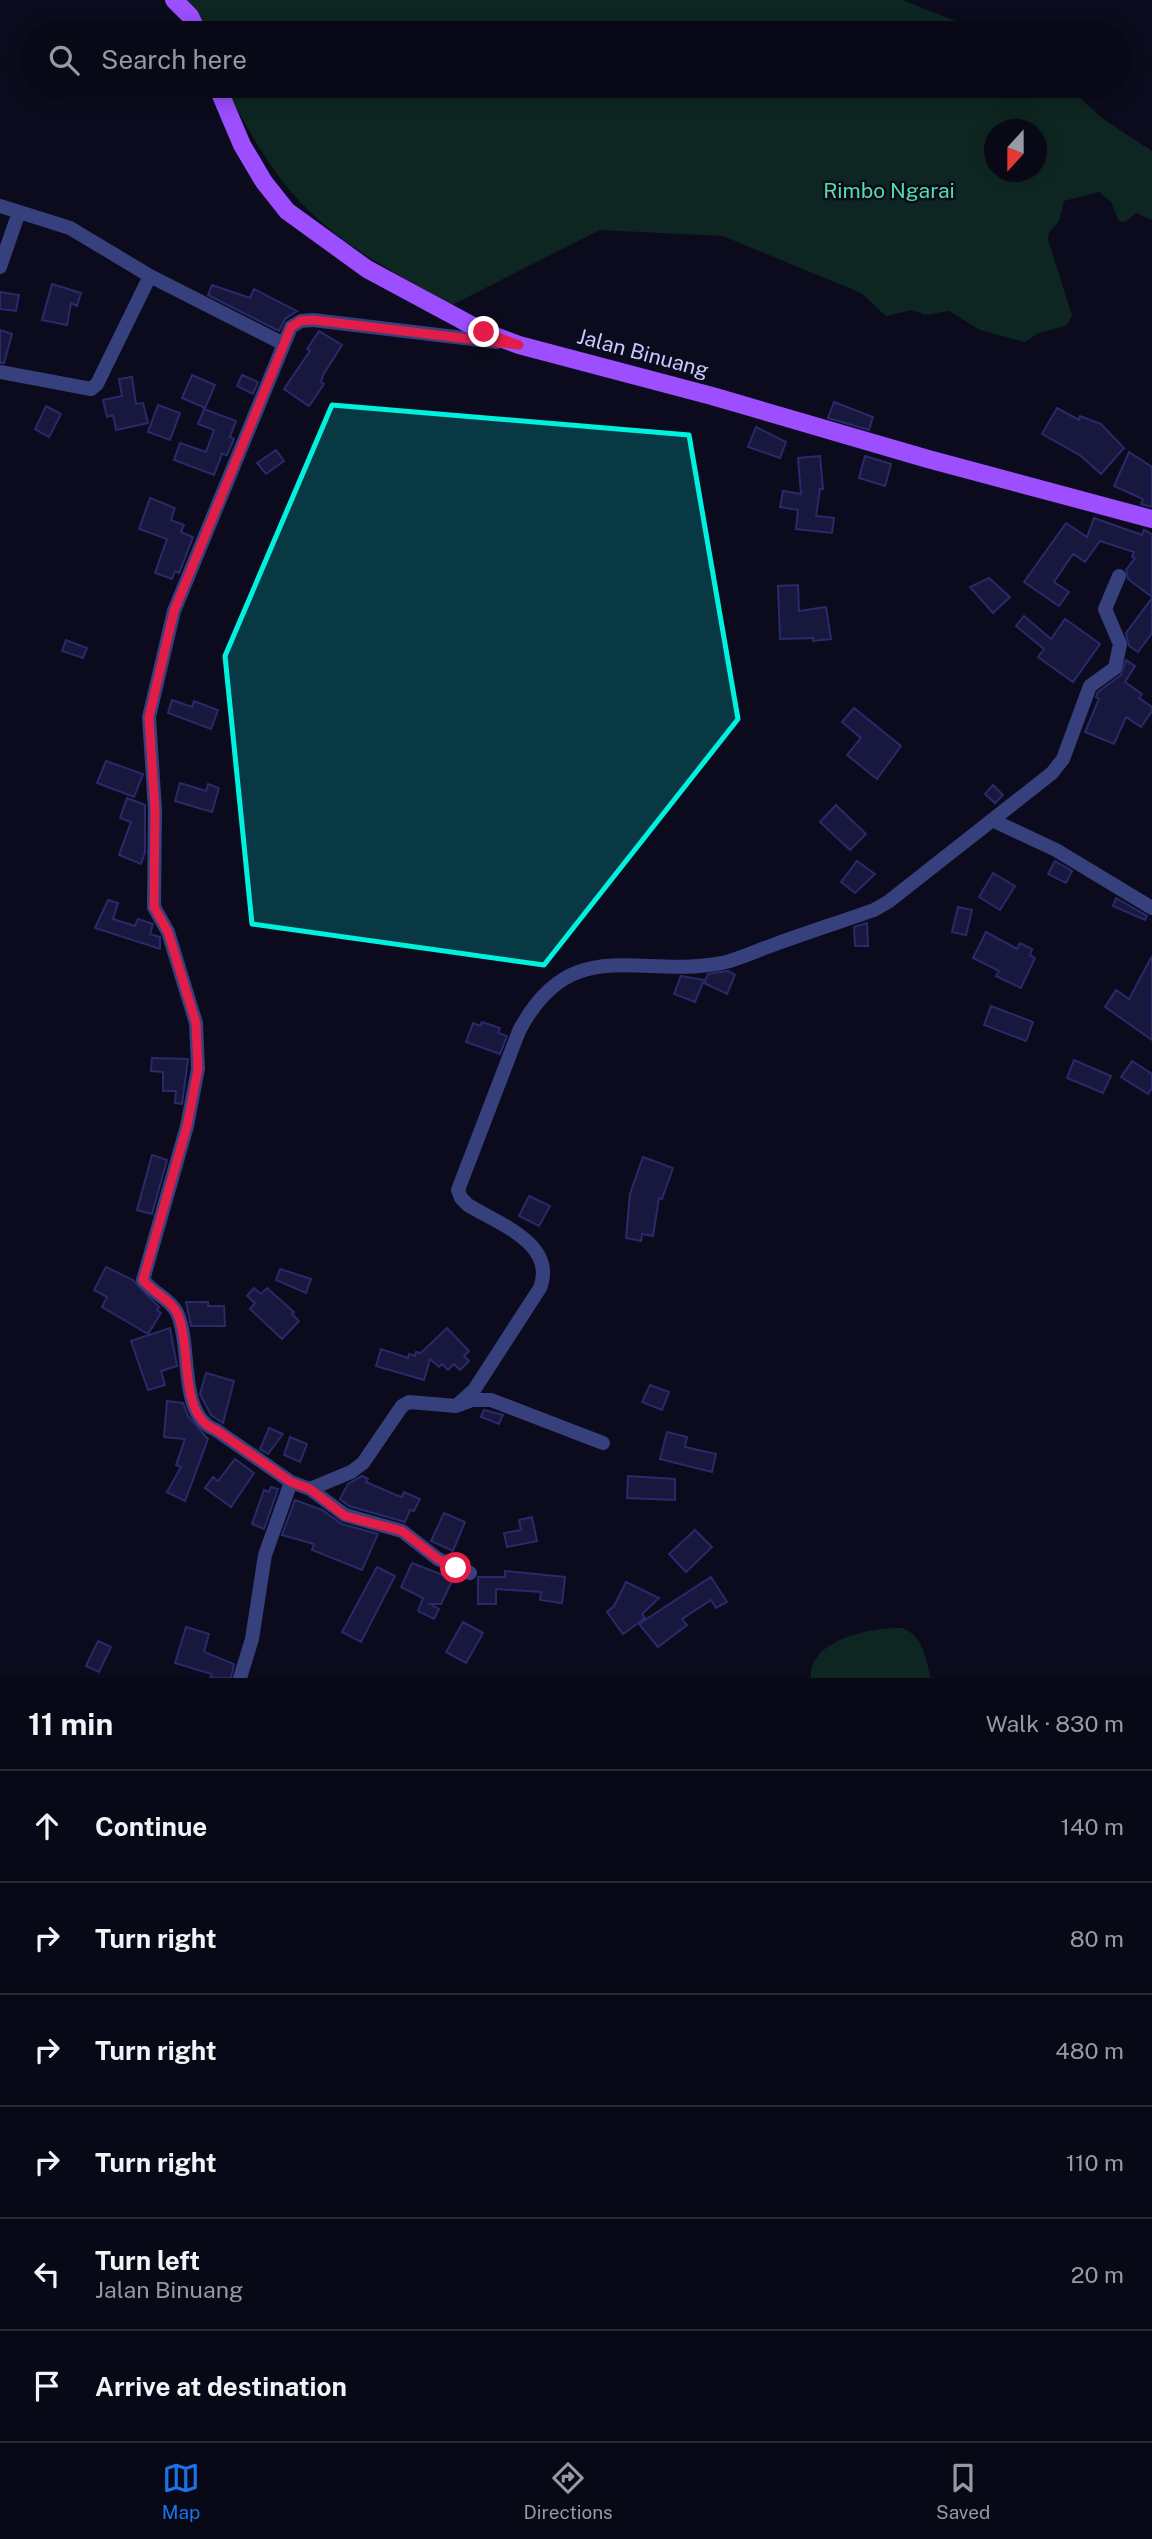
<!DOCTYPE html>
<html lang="en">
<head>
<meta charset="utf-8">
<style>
  body { margin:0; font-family:"Public Sans",sans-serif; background:#161623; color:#f1f3f6 }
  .compass { position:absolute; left:984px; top:119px; width:63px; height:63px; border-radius:50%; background:#080816; box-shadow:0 4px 18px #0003; rotate:201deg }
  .stop { position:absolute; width:21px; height:21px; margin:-16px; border:5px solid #e11d48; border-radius:50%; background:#fff }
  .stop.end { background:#e11d48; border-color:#fff; box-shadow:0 2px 7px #0008 }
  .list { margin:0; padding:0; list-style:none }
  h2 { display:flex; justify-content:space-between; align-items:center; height:91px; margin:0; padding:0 28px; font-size:30px }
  h2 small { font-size:23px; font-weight:400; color:#989aa1 }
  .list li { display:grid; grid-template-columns:46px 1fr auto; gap:21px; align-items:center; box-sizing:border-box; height:112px; padding:0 28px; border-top:2px solid #292935 }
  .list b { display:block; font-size:26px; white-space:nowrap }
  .list p { margin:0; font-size:23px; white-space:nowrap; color:#989aa1 }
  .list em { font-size:23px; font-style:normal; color:#989aa1 }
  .icon { flex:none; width:38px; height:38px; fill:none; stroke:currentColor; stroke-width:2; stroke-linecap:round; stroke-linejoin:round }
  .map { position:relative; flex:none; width:1152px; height:1678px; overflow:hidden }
  .search { position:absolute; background:#080816; box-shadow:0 4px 18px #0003; left:21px; right:21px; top:21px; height:77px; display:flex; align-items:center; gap:18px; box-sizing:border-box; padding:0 24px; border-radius:38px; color:#989aa1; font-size:26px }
  .sheet { height:763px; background:#080816 }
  nav { display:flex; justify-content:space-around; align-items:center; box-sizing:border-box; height:98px; border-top:2px solid #292935; background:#080816; font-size:19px; color:#989aa1 }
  nav a { display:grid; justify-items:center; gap:4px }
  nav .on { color:#1a73e8 }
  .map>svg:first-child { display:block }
  .green { fill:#0e2621; fill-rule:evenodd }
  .building { fill:#18173d; stroke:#2a296a; stroke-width:2 }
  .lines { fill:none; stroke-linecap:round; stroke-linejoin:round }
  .minor { stroke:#36407c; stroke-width:14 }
  .major { stroke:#9d4eff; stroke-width:18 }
  .route { stroke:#e11d48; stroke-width:9 }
  .marked { fill:#00f2df; fill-opacity:0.2; stroke:#00f2df; stroke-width:5; stroke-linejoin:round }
  .labels { text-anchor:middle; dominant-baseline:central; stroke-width:5; stroke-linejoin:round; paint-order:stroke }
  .park-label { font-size:21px; fill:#54dea3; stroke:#0b0b1d }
  .street-label { font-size:21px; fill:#c7caff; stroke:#0b0b1d }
</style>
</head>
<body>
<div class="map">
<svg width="1152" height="1678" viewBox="0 0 1152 1678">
  <rect width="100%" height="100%" fill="#0b0b1d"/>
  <!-- green -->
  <path class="green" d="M173,0H902L987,33H196Z
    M224,86H1067L1103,119L1152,151V220L1136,213L1125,222L1119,221L1111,202L1099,192L1064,201L1059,221L1049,232L1048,240L1072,315L1067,325L1039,333L1024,342L980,330L949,311L925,315L912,310L886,316L861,293L723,236L600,230L452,305C397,274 335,243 293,194C265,162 245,123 224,86ZM995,130H1036V172H995Z
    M902,1628C924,1636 925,1658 931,1678H811C808,1639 873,1627 902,1628Z"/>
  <!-- building -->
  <path class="building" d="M52,284L81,293L77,306L71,303L67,325L42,320Z
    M212,285L250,298L254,289L297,311L285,319L279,331L208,295Z
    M0,292L19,295L16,311L0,309Z
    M0,330L12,334L4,363H0Z
    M319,331L342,345L323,375L321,382L324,384L309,406L284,389L310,351L307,349Z
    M192,375L215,385L205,408L182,398Z
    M242,375L258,382L253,394L237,386Z
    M132,377L136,404L143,403L148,423L116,430L113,415L107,417L103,400L122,396L119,379Z
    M834,402L873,417L869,430L828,418Z
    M158,405L180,413L170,440L148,432Z
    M46,406L61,414L49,437L35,429Z
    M1057,408L1079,420L1080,416L1101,424L1124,448L1101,474L1081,456L1042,434Z
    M204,409L236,421L230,437L234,439L227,455L222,454L214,475L174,460L180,443L206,452L214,430L198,424Z
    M756,427L786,442L780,458L748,447Z
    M276,450L284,461L266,474L257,463Z
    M1129,452L1152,467V507L1141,504L1143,499L1114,486Z
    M820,456L823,489H820L816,516L834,518L832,533L796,529L798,510L780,507L783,491L801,494L798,458Z
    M865,456L891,464L885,486L859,478Z
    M150,498L175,508L171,520L184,525L181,532L193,537L179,573L175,571L172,579L155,573L167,539L139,529Z
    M1094,518L1142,535L1144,530L1152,534V597L1128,579L1126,570L1135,558L1132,557L1134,552L1100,541L1085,562L1073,554L1054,582L1069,592L1059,606L1024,582L1066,523L1087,537Z
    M989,578L1010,597L993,613L970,587Z
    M798,585L799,611L826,607L831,639L813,641V638L780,639L778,586Z
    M1152,598V633L1138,652L1129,646L1126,633Z
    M1024,616L1051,639L1065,619L1100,644L1073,682L1038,657L1044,649L1016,626Z
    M66,640L87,648L83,658L62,651Z
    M1126,660L1135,666L1125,682L1142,694L1139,698L1152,707V711L1141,727L1126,717L1114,744L1085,732L1099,699L1096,697L1098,692L1121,675Z
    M172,700L192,707L194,701L218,710L211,729L168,713Z
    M854,708L901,746L877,779L847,755L861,738L842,722Z
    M106,761L143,774L134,797L97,783Z
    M180,783L206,791L208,784L219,788L212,812L175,801Z
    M993,785L1003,795L995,803L985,794Z
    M127,798L145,805V852L141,864L119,855L131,822L120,818Z
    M836,805L866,834L850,850L820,822Z
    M857,861L875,874L855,893L841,882Z
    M1055,861L1072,871L1066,883L1048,874Z
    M993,873L1015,886L1000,910L979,897Z
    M1116,898L1147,916L1145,920L1113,906Z
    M108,900L118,903L113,919L135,926L138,919L153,924L150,934L160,937V949L95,928Z
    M958,907L972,910L966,935L952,932Z
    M867,923L868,946H855L854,927Z
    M986,932L1017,949L1020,943L1032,949L1030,955L1035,958L1021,988L996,976L999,971L973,958Z
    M1152,956V1040L1105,1007L1116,990L1129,999Z
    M728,971L735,975L727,994L704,983L708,974Z
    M681,976L704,980L695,1002L674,994Z
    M991,1006L1033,1022L1026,1041L984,1025Z
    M482,1022L500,1028L498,1033L507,1036L500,1054L466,1042L473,1023L480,1026Z
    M152,1058L188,1059L182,1104L175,1103L176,1091H163V1072L151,1071Z
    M1074,1060L1111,1076L1103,1093L1067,1078Z
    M1132,1061L1152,1074V1088L1148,1094L1121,1077Z
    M152,1155L167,1160L152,1214L137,1210Z
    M643,1157L673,1168L662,1199L659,1198L653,1236L642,1234L641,1241L626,1238L630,1194Z
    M529,1196L550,1206L539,1226L519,1216Z
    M106,1267L133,1280L159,1307L157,1310L161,1313L148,1334L102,1307L107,1297L94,1290Z
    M280,1269L311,1279L306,1293L276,1280Z
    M254,1288L261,1294L267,1288L294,1312L292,1314L299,1321L282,1339L250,1309L255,1303L247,1296Z
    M186,1302H208V1306H224L225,1326H191Z
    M170,1328L177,1366L161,1371L165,1385L148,1390L131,1341Z
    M447,1328L469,1351L464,1356L469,1361L460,1370L454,1364L448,1370L442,1364L439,1367L430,1359L424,1380L376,1366L381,1349L408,1358L409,1354L415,1356L416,1352L421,1353Z
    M206,1373L234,1381L223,1423L211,1415L200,1394Z
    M650,1385L669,1392L662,1410L642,1402Z
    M167,1401L183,1403L188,1416L208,1439L185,1501L167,1492L181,1467L176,1465L185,1439L164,1437Z
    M484,1410L503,1415L499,1424L481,1417Z
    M269,1428L283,1434L268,1454L260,1449Z
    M667,1432L687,1437L685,1447L716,1454L712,1472L660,1459Z
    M290,1437L307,1444L300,1462L284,1455Z
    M235,1459L254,1473L231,1507L205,1488L213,1477L218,1481Z
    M362,1476L368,1479L366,1482L396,1495L402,1497L404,1492L420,1499L414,1511L410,1510L405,1522L349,1506L340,1499L348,1484Z
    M628,1476L675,1479V1500L627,1498Z
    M271,1487L278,1489L264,1529L252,1524L264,1490L269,1492Z
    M295,1500L322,1510L342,1524L378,1534L362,1570L312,1550L314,1544L282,1535Z
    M444,1513L465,1522L453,1551L431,1541Z
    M532,1517L537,1541L507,1547L504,1533L521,1530L519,1520Z
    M695,1530L712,1547L686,1572L669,1554Z
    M412,1563L453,1579L441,1604H430L439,1609L434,1619L418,1611L423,1598L401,1587Z
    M377,1567L395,1576L361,1642L342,1632Z
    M505,1571L565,1577L562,1603L540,1600L541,1592L496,1589V1604H478V1577H505Z
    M711,1577L727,1602L716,1608L711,1600L682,1619L687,1625L658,1647L639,1624Z
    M626,1582L659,1598L642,1614L645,1618L623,1634L607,1612L614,1606Z
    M463,1622L483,1633L466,1663L446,1652Z
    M186,1627L209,1634L204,1652L234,1664L231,1678H210L212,1674L175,1663Z
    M98,1641L111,1647L99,1672L86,1666Z"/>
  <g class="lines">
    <!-- minor -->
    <path class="minor" d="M0,206L70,228L150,276L284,344
      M0,267L19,212
      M0,372L91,389L97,384L150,276
      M992,820L1056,850L1152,908
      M459,1405L472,1400H491L603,1443
      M310,1489L351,1472L363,1463L402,1406L409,1402L456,1406L474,1390L540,1288C557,1244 499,1224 468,1205L461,1198L458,1190L519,1031C571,932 637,979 722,963C739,959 756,951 773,945C806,933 840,922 874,910L888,902L1052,773L1063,759L1090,686L1115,668L1120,644L1105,609L1119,576
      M470,1573L438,1559L402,1531L345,1515L310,1489L291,1482L216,1430C178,1416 192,1349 178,1315C172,1300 153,1293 143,1280L187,1126L198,1069L196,1023L168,932L154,907L155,810L149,717L174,611L291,327L301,321L313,320L497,342
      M240,1678L252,1639L265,1555L291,1482"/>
    <!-- major -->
    <path class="major" d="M174,0L190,16L198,33
      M217,86L242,145L264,182L287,211L367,269L484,332L519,345L712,396L928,459L1152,519"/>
  </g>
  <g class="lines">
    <!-- route -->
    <path class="route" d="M456,1568L438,1559L402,1531L345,1516L310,1489L291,1482L216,1430C178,1416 192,1349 178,1315C172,1300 153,1293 143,1280L187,1126L198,1069L196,1023L168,932L154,907L155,810L149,717L174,611L291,327L300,321L313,320L519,345L484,332"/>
  </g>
  <!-- marked area -->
  <path class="marked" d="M332,405L689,435L738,719L544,965L252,924L225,656Z"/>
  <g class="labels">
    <!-- park labels -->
    <g class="park-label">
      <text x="889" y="190">Rimbo Ngarai</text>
    </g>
    <!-- street labels -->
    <g class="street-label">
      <text transform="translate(643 353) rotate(15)">Jalan Binuang</text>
    </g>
  </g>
</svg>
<svg class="compass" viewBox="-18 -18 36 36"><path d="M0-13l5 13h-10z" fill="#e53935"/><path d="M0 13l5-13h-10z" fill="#989aa1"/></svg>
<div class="stop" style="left:456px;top:1568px"></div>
<div class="stop end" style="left:484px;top:332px"></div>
<div class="search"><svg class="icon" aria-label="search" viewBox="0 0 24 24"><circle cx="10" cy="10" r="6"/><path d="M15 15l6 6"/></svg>Search here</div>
</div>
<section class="sheet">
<h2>11 min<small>Walk · 830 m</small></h2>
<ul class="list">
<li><svg class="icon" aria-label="ahead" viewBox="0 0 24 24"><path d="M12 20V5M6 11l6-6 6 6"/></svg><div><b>Continue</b></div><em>140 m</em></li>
<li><svg class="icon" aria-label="right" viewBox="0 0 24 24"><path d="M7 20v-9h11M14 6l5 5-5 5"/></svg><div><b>Turn right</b></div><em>80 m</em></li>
<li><svg class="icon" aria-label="right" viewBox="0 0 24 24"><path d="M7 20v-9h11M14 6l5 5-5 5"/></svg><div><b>Turn right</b></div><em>480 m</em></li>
<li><svg class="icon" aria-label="right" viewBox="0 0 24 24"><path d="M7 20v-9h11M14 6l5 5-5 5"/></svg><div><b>Turn right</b></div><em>110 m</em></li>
<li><svg class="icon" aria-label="left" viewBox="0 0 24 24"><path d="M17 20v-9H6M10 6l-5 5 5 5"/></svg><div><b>Turn left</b><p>Jalan Binuang</p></div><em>20 m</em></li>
<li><svg class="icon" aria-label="arrive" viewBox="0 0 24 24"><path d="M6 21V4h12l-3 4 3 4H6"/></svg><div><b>Arrive at destination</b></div></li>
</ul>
</section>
<nav>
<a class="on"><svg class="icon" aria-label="map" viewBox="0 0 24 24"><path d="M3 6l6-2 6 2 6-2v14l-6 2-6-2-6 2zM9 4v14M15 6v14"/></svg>Map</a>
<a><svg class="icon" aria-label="directions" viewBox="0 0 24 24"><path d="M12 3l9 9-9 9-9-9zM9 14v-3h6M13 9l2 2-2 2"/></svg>Directions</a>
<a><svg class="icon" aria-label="saved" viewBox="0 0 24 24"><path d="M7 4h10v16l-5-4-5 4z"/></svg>Saved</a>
</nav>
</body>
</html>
